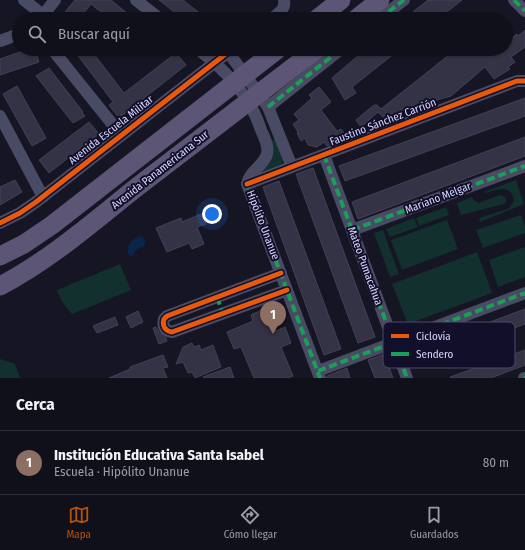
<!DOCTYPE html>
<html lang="es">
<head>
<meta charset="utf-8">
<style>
  body { margin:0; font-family:"Fira Sans Condensed",sans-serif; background:#191923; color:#f1f3f6 }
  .you { position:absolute; left:212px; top:214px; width:14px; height:14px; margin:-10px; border:3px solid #fff; border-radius:50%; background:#1a73e8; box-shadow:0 0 0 6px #1a73e833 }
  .badge { display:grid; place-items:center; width:26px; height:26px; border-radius:50%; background:#b45309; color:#fff; font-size:13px; font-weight:700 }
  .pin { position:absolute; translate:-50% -33px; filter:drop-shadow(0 1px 2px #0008) }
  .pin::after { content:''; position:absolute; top:21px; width:14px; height:12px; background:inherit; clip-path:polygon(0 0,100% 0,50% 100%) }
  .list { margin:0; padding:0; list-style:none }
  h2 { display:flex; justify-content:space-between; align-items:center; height:52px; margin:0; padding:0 16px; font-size:17px }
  h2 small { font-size:13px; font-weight:400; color:#9c9da2 }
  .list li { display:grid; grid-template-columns:26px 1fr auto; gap:12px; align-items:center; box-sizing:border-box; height:64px; padding:0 16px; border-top:1px solid #303039 }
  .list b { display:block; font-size:15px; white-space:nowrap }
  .list p { margin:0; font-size:13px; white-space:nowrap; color:#9c9da2 }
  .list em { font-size:13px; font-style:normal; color:#9c9da2 }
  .icon { flex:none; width:22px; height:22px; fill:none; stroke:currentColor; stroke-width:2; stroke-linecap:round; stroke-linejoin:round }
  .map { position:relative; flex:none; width:525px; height:378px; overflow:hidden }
  .search { position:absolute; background:#10101a; box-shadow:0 1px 3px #0004; left:12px; right:12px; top:12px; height:44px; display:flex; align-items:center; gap:10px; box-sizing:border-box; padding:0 14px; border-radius:22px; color:#9c9da2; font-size:15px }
  .sheet { height:116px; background:#10101a }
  nav { display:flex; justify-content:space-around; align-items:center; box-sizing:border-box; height:56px; border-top:1px solid #303039; background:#10101a; font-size:11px; color:#9c9da2 }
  nav a { display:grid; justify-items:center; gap:2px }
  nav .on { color:#b45309 }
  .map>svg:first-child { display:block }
  .green { fill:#12302e }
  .water { fill:#0a244a }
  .building { fill:#343245; stroke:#434057 }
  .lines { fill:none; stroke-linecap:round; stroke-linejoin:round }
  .minor { stroke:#494a64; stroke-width:12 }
  .primary { stroke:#5d5575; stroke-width:19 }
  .quiet { stroke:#1a9f57; stroke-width:4; stroke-dasharray:8 4; stroke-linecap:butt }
  .cycleway-casing { stroke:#110f29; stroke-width:8 }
  .cycleway { stroke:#e8590c; stroke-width:5 }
  .labels { text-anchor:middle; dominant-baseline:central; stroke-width:4; stroke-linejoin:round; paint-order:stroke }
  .street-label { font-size:11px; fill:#d9d7ff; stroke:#110f29 }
  .key { fill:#110f29; stroke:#4d4b69; stroke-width:1 }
  .key-label { font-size:11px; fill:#d9d7ff }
</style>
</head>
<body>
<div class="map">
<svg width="525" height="378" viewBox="0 0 525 378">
  <rect width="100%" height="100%" fill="#161523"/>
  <!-- green -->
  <path class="green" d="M276,138L283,164L282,165L261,172L270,141Z
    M516,180L524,204L480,222L479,218L508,209L514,201C512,183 496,190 485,193L484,192Z
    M500,195L504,196L506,198V202L504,204L461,215L457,203L472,197L474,200L479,203Z
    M446,207L449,215L419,226L416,218Z
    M521,215L525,226V233L483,248L476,230Z
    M414,218L418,227L390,237L386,229Z
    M447,220L458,249L402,270L391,240Z
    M383,230L399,274L390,277L374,233Z
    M525,247V277L498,287L489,260Z
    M477,252L492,293L408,324L392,284Z
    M120,264L131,290L72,314L62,302L57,290Z
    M0,359L15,364L20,378H0Z"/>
  <!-- water -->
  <path class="water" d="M140,236L145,239V245L136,250L133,256H130L128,253C127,244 132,238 140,236Z"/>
  <!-- building -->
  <path class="building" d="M75,0H111L134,19H110L91,4L79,19H59Z
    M159,0H183L207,19H183Z
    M428,0H462L438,19H404Z
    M525,30V47L511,57L515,62L508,67L510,69L494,79L485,67L451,96L433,101L419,110L415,106L386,120L378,112L361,127L356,120L374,105H377L381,109L449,55H460L466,49H506V42L517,34L518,36Z
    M29,49H35L39,62L0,75V59Z
    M73,49H90L124,93L176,53L186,65L119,118L109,105L113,102Z
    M366,49H400L352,87L356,93L345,100L332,78Z
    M49,68L83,112L82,113L85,116L73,123L36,76Z
    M17,86L46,138L32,146L3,94Z
    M319,87L331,102L321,110L337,131L341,129L346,135L340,140L327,146L324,142L317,147L308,145L305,138L301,141L297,133L298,132L293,124L299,120L294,114L312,98L309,95Z
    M525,98V116L345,181L339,166Z
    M89,122L99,134L49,173L39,160Z
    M525,137V156L358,219L352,202Z
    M313,168L375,337L358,343L296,174Z
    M15,180L22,192L0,205V187Z
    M279,181L341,349L324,355L263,187Z
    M201,214L206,224L197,227L204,244L192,249L189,243L167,252L156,228L181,218L182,222Z
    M266,308L276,331L285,327L291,343L281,347L293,376L288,378H254L241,347L234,349L227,332L253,321L251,315Z
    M525,309V324L415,365L410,352Z
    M138,311L143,322L131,328L126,317Z
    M115,317L118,325L97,333L93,326Z
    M156,327L159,332L166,338L167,341L159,344L153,328Z
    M192,343L194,347L199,345L201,350L213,345L221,367L195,378L192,372L188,373L183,362L176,364L183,347Z
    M525,350V365L491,378H451L450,377Z
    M384,354L393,378H375L368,360Z
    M163,355L168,367L163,368L167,378H109L130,369V367Z
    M230,367L234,378H204L203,377Z
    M347,368L350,378H327V376Z"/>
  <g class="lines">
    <!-- minor -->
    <path class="minor" d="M24,0L43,15
      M136,0L160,19
      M514,0L525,11
      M40,19L55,0
      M271,19C277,14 286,10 284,0
      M379,19L404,0
      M0,41L19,34
      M52,49L121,135
      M198,49C226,71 250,95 261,130C264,137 269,145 267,154C264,166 249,171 247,184
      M228,52L259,94L268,107L292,167
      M268,107L341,49
      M0,116L43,197
      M324,155L407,378
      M247,184L517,81H525
      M247,184L320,378
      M0,223L20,213L36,202L232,49
      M352,230L525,166
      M281,273L167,316L164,319C162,326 165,331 172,332L287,290
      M318,371L525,293
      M524,378H525"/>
    <!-- primary -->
    <path class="primary" d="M317,19L341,0
      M356,19L380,0
      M0,256L24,244L52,225L278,49
      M0,286C50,260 93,222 137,187C197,141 257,95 317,49"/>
    <!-- quiet -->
    <path class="quiet" d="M514,0L525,11
      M379,19L404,0
      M268,107L341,49
      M324,155L407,378
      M250,183L247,184L320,378
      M352,230L525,166
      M217,297L223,314
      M318,371L525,293
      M524,378H525"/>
    <!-- cycleway casing -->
    <g class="cycleway-casing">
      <path id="cycleway" d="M247,184L517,81H525
        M0,223L20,213L36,202L232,49
        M281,273L167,316L164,319C162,326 165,331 172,332L287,290"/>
    </g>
    <!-- cycleway -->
    <use href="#cycleway" class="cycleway"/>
  </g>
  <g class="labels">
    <!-- street labels -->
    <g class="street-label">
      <text transform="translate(383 122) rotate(-21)">Faustino Sánchez Carrión</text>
      <text transform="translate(111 130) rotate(-38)">Avenida Escuela Militar</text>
      <text transform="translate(160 170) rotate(-38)">Avenida Panamericana Sur</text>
      <text transform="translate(438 198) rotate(-21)">Mariano Melgar</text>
      <text transform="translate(263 225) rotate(69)">Hipólito Unanue</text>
      <text transform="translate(365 266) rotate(70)">Mateo Pumacahua</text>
    </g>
  </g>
  <!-- legend -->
  <rect x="383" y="322" width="132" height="46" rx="6" class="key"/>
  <rect x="391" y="334" width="18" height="4" fill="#e8590c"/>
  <rect x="391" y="352" width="18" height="4" fill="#1a9f57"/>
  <g class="key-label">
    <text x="416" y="340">Ciclovía</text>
    <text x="416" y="358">Sendero</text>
  </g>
</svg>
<div class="you"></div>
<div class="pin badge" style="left:273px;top:334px;background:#8d6e63">1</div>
<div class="search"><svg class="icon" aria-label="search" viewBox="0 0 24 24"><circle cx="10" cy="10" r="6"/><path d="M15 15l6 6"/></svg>Buscar aquí</div>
</div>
<section class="sheet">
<h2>Cerca<small></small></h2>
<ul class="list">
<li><span class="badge" style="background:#8d6e63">1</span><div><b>Institución Educativa Santa Isabel</b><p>Escuela · Hipólito Unanue</p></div><em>80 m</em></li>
</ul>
</section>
<nav>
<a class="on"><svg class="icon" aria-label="map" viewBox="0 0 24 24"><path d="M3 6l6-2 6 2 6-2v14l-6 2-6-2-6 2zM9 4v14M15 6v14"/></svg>Mapa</a>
<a><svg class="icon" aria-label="directions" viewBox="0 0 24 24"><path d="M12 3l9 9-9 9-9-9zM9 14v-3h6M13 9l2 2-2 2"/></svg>Cómo llegar</a>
<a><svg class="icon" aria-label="saved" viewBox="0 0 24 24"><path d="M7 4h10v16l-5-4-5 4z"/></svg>Guardados</a>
</nav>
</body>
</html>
